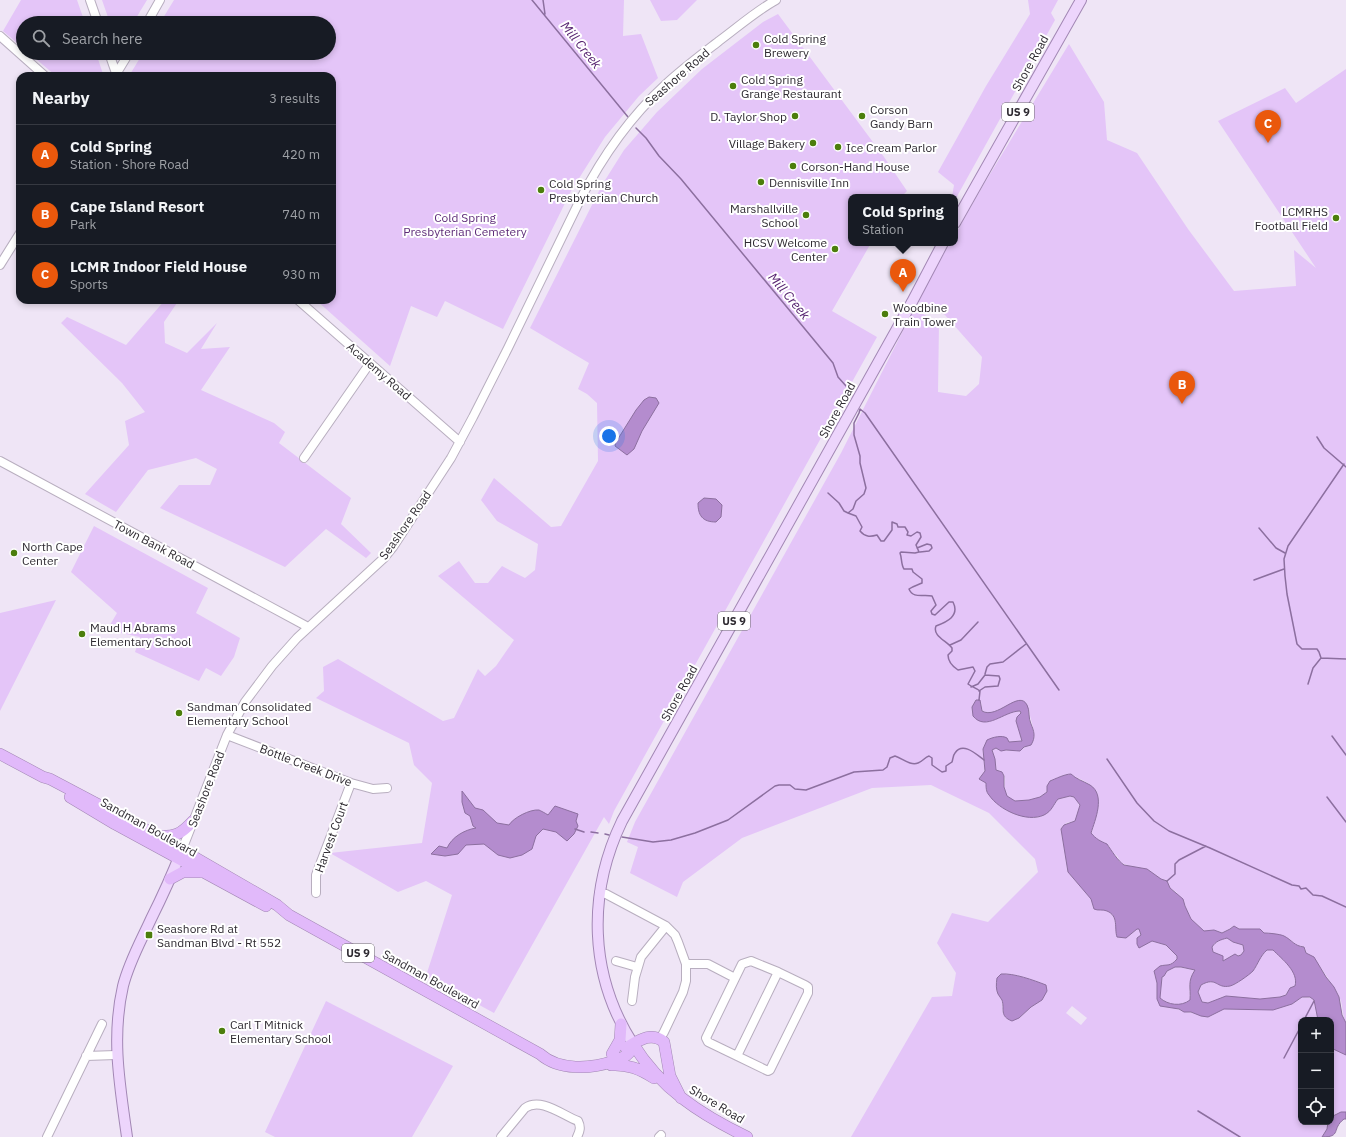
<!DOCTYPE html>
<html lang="en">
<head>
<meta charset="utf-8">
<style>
  body { margin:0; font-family:"IBM Plex Sans",sans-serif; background:#242831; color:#f1f3f6 }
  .controls { position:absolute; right:12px; bottom:12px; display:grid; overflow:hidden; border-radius:8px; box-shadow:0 2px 6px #0003 }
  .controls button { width:36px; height:36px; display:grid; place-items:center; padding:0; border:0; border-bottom:1px solid #363941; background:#171b24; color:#f1f3f6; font:20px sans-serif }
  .you { position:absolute; left:609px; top:436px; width:14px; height:14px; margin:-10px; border:3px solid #fff; border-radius:50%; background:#1a73e8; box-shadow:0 0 0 6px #1a73e833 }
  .badge { display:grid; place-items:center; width:26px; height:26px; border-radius:50%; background:#ea580c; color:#fff; font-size:13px; font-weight:700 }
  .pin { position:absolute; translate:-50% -33px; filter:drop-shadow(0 1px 2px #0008) }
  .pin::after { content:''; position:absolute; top:21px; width:14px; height:12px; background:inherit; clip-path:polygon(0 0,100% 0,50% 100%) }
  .popup { position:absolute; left:848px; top:194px; width:110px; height:52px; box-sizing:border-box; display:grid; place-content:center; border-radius:8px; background:#171b24; filter:drop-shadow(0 1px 3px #0005); font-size:13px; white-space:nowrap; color:#9ea1a6 }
  .popup b { font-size:15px; color:#f1f3f6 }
  .popup::after { content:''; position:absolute; left:50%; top:100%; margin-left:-8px; border:8px solid transparent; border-top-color:#171b24 }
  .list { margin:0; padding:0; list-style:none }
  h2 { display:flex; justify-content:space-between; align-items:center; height:52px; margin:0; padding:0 16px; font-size:17px }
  h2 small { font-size:13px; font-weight:400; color:#9ea1a6 }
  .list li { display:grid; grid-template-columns:26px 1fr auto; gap:12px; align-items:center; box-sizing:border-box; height:60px; padding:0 16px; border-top:1px solid #363941 }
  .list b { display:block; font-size:15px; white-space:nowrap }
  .list p { margin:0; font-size:13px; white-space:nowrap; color:#9ea1a6 }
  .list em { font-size:13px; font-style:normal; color:#9ea1a6 }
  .icon { flex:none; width:22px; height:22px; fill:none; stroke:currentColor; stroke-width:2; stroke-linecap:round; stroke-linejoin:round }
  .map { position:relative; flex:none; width:1346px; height:1137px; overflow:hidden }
  .search { position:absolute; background:#171b24; box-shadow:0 2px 6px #0003; left:16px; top:16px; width:320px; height:44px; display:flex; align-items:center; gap:10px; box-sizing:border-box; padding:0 14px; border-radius:22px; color:#9ea1a6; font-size:15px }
  .panel { position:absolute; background:#171b24; box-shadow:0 2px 6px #0003; left:16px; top:72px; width:320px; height:232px; border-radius:12px }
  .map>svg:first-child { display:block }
  .green { fill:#e4c5f8; fill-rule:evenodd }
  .water { fill:#b48cce; stroke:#8c6f9f; fill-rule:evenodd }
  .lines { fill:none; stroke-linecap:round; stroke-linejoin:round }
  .stream { stroke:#8c6f9f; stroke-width:1.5 }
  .minor-casing { stroke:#b8aebf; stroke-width:10 }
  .major-casing { stroke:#a287b4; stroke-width:12 }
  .highway-casing { stroke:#a287b4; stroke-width:12 }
  .minor { stroke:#fff; stroke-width:8 }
  .major { stroke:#edd5fc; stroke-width:10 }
  .highway { stroke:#e1b9fa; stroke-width:11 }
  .poi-dot { fill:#4c7e0c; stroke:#fff; stroke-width:1.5 }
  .labels { text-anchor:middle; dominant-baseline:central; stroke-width:4; stroke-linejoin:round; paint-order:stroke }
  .shield { fill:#fff; stroke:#6d6a6f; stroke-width:1 }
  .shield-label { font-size:11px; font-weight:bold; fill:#2e2a31 }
  .poi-label { font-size:12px; fill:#2e2a31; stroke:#fff; text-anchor:start }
  .street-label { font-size:12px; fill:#2e2a31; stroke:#fff }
  .park-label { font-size:12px; fill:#5d2b78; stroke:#fff }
  .water-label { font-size:13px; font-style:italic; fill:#572471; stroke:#fff }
</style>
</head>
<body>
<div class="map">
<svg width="1346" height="1137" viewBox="0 0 1346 1137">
  <rect width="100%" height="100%" fill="#efe5f6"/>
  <!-- green -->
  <path class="green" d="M21,0H77L85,23H23V48L3,31Z
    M102,0H147L133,23H110Z
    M174,0H624L623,36L641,34L658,78L639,96L605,137L571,191L503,329L445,301L437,317L411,306L390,366L316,300H332V76H129L143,53H329V23H160Z
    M650,0H697L677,20L661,21Z
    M1028,0H1058L1051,13L1055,20L955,200V197H952L954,185L938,172L986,86L1030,14Z
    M778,14L884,157L907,191L901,197H851V243H871L832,311L877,337L614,811L609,824L604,817L494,1013L426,976L452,895L426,881L398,892L330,853L422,843L432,783L414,765L409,743L316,698L324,691L323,667L338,659L443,721L454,718L478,669L485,676L496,666L514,640L438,576L459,561L475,583H488L502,566L525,578L535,570L538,544L497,521L481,500L494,478L551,527L561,526L598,461L597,403L587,394L578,389L589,363L530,328L602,185L624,150L657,112L702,69L763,22Z
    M1069,44L1104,102L1107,140L1137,153L1188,229L1234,291L1296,286L1294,250L1316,268L1218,121L1285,88L1296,103L1346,69V1023C1342,1015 1343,1009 1341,1001C1337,991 1315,956 1306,953L1305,948L1303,946L1298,947C1289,937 1277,933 1264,933L1260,929H1239L1234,926L1222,933L1216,931H1204L1191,919L1185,905L1176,892L1170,888L1166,880L1161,879L1154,874L1121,863L1117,856L1110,850L1109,846L1099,841L1091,834C1100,801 1106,785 1066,774C1063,777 1058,778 1056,781C1050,786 1048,793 1041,796C1032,801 1010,806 1005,793C1003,787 1007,779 1004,775C1002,772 998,771 996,770L992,750L996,748C1004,752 1019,752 1027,746C1029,745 1032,741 1034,739C1035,728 1030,721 1029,709L1016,701L990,714L982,711L981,702L979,700H976L972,707L973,716L1008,713L1018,711L1021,713L1017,717V723L1022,741L1008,742L983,749L985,769L984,773L979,779L986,783L989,795L1034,818C1047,816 1051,809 1058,799L1070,796L1074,797C1082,805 1080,812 1075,821L1066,823L1064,839L1068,872L1091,899L1094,909C1097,910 1100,910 1104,910C1116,912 1116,925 1116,934L1130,935L1137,929H1139L1141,935L1137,938L1141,947L1148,942L1152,941L1166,945L1177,956C1177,963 1169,967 1163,965L1154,974L1157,980L1158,1002L1185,1012L1211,1015L1216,1012L1224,1009L1273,1010L1292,1004L1302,997L1312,998L1315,1003L1318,1020H1301V1122H1328L1327,1129L1322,1137H851L932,997L952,996L956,973L937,943L952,913L988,922L1038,872L1035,859L989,813L931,785L872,788L742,838L683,882L677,897L630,873L638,847L627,842L635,822L841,453L914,309L939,323L938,392L966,396L979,384L982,357L945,315L917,301L950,243H955V235L984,184ZM1005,974L1021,978L1047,991L1042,1000L1031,1007L1019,1018L1003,1014L1002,1000ZM1072,1006L1087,1018L1081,1025L1066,1013Z
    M29,53H96L103,74L101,76H56Z
    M165,300H179L164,322L165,343L187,353L217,323L201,349L230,347L201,390L274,423L285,432L279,443L351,498L341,524L371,553L366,558L326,529L285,567L160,508L179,485H210L217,469L196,458L148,470L116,512L85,494L129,445L125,421L145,412L122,383L61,323L67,317L126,345Z
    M94,526L208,588L196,613L240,638L234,657L221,676L206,668L199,681L135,652L140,637L107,630L117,613L71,572Z
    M56,600L0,711V613Z
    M1227,938L1233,942L1243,945L1244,951L1241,955L1232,956L1223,961L1213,952L1212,947C1216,941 1220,940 1227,938Z
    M1267,950H1273C1282,959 1299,972 1295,986C1288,990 1287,995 1281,997C1269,1000 1256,999 1244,998C1237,998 1232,996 1225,997C1217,998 1210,1006 1202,1002L1198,992L1201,985C1217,976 1219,990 1233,985C1237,984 1249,974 1253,971C1258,964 1260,956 1267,950Z
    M1175,967C1182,967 1188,969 1195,970C1187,981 1190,988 1190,1000C1181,1007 1168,1005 1160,998L1162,977L1164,976L1167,971Z
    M326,1001L453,1066L412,1137H275L265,1132Z
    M1331,1048L1346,1055V1112L1336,1114L1331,1117Z"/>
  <!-- water -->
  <path class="water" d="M649,397L656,398L659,403L642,431L634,449L627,455L615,446L616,442L636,410L644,400Z
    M704,498L716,499L722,505L721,517L716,522C702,522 698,515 698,503Z
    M976,700H980L982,711C997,720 1019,689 1027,705C1030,710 1028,718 1031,724C1034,731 1036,737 1031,745L1024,747L1020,751L1006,750L1001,751L996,748L992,750L995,759L996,770L1002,772L1004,776V787L1007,796L1015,801L1029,800L1040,797L1047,792V786L1050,781C1055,779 1065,774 1071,774C1076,779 1083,781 1090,785C1106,795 1095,820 1091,833C1096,839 1100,841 1107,844C1111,850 1118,861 1124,865L1147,869L1161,879L1167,881L1170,888L1183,899L1185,906L1191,919L1204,931L1214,930L1222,933L1230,929L1234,926L1239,929H1260L1264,933C1268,933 1280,934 1284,936C1292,940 1294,946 1304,947L1306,953L1314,957L1326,977L1334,987L1339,997L1342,1015L1346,1023V1055L1331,1048V1020H1318L1314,1000L1310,997H1302L1292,1004L1273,1010L1224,1009L1208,1017L1201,1016L1191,1012H1184L1179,1009L1160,1006L1157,999V983L1154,971L1160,966C1168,964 1170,967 1177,959V956L1166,945L1152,941L1139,948L1137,944V938L1141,935L1139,929H1137L1126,938L1117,937C1114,928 1119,916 1107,911C1103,909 1098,911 1094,909L1091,899L1068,872L1061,829L1064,825L1075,821L1080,805L1074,797L1070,796L1058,799C1053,805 1052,811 1044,815C1027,823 999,810 989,795C986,792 986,787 986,783L979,779L985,771L983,749L987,740C993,737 1002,735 1007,738L1009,742L1022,741L1016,721L1017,717L1021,713L1020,711C1004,711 986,732 973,716L972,707ZM1227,938L1233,942L1243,945L1244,951L1241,955L1238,956L1235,954L1223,961V956L1213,952L1212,947C1216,941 1220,940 1227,938ZM1267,950H1273C1282,959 1299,972 1295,986L1290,988L1286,995L1280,997L1260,999L1226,996L1208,1003L1202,1002L1198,992L1201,985C1217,976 1216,989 1230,986C1235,985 1249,975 1253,971C1258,964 1260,956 1267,950ZM1175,967H1181L1195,970C1187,982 1191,987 1190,1000C1181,1007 1168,1005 1160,998L1162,977L1164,976L1167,971Z
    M462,791L475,808L483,810L497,823L509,825C513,818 530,809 539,810C541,811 545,813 548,815L555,806L578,814L576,821L578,826L574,834L567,841L556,832L543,829L536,836L532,849L522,855L510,858L498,855L484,844L466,845L458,854L445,856L431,854L439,846L447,848C452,837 464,830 476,828L473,826L470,816L465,813L462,802Z
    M1001,974C1014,973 1033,980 1046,985L1047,991L1042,1000L1031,1007L1019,1018L1012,1021C999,1016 1005,1009 1002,1000C1001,998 999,996 998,994C996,990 996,984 997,978Z
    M1341,1112H1346V1119H1344C1331,1129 1342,1137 1322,1137L1327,1129L1328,1122H1331V1117Z"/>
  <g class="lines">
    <!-- stream -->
    <path class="stream" d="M532,0L628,117
      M543,0L545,14
      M636,128L646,138L659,156L681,179L833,363L838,377L846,386
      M850,392L852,396
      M1317,437L1324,448L1346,467
      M828,493L839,503L844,511L848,513
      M1259,528L1276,548L1285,553
      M917,548L927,544L931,545L932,548L929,551L920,552
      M1254,580L1284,569
      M950,645L961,640L978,622
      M1321,658L1319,652L1317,649H1302L1297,644L1287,594L1285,576L1284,559L1288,546L1344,464
      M985,674L987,667L990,664L1003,662L1026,644
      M1308,684L1313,668L1321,658L1346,659
      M971,687L978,684L985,675L999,676L1000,679L998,686L985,687L979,691
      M979,700L980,691C978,689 972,687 968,684L975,671L973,667L958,670C952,666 948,662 948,655L952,651V648C947,641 932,636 936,626C947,622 960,616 953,602H949L935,615L932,614L931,611L936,605L932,596C923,594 913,599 909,589C913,586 918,585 922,583V579L913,572L912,569H904C901,565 902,558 900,553L901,552L915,553L919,552L916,545L921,537L920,533L917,532L911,536L907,535L908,532L905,527H898L897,524L892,522V530L884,541H881L877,535C870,537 865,537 860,531L862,527L856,516L848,513L853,509L856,501L864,494L866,488L860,463V456L854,435V423L859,413L860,409L865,413L1059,690
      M1332,736L1346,755
      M1107,759L1137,803L1154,821L1169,831L1210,848L1292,885L1299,886L1301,889L1306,888L1313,895L1322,896L1346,907
      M1327,797L1346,822
      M575,829L584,832
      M591,832L598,833
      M605,834L609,835
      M622,837L653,842L671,840L695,833L728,820L775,786L779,785H790L795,789L806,790L854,772L883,770L887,767L890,758L895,756C902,758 910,766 918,763C922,762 925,757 929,756L932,758V765L942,772L946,771V766L952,762C953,759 953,755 955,753C963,741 977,755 984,760
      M1167,881L1175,874V864L1179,860L1206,846
      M1304,1020L1314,1001
      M1284,1058L1301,1026
      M1198,1111L1240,1137"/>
    <!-- minor casing -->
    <g class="minor-casing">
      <path id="minor" d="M90,0L98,23
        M147,23L160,0
        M0,36L45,76
        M109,53L117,76
        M115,76L129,53
        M0,265L20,233
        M298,300L460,442
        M304,458L370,363
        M0,461L308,627
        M227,735L351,783L373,789L387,788
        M182,850L227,735L245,702L272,666L297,638L384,558L393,547L451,458L473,417L508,348L580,200C602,157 629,118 665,85C682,69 701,55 719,41C738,27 756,11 776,0
        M316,893V875L351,783
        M599,893L606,894L666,926L675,935L678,942L686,964V981L683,992L664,1032L660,1039
        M616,961L637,967
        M751,961L778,972L737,1056L708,1042L706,1038L742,964Z
        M686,964H708L735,978
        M632,1001L635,977L641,957L666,926
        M86,1056L116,1055
        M737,1056L768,1071L770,1070L808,993V987L805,985L778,972
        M47,1137L102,1024
        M501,1137L525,1108C541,1097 562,1115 578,1121C581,1127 580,1131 577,1137
        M659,1137L661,1135"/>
    </g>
    <!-- major casing -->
    <g class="major-casing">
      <path id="major" d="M955,223L1081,0
        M633,1044C589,975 587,894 622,821L912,302L943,243
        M127,1137C120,1086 111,1038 123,986C129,962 141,941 151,919C162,897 172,875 181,852"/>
    </g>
    <!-- highway casing -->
    <g class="highway-casing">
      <path id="highway" d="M0,754L43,777L50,779L156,835L277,905L289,915L540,1054C559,1071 591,1069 614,1061C623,1058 631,1055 633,1044
        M70,797L115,824L266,906
        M157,836C176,837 181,834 193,821
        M170,879L183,872H200
        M633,1044C661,1089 700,1114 747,1137
        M626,1048C638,1041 651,1031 664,1042L670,1076L681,1098
        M612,1054L620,1040L621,1024
        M611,1065C628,1064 640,1069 654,1078"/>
    </g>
    <!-- minor -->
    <use href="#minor" class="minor"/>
    <!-- major -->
    <use href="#major" class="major"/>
    <!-- highway -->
    <use href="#highway" class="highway"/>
  </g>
  <!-- markers -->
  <g class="poi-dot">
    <circle cx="756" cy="45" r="4"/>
    <circle cx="733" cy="86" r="4"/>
    <circle cx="795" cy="116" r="4"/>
    <circle cx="862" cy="116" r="4"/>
    <circle cx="813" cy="143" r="4"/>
    <circle cx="838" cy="147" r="4"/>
    <circle cx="793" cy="166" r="4"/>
    <circle cx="761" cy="182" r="4"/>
    <circle cx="541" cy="190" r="4"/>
    <circle cx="806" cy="215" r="4"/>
    <circle cx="1336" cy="218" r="4"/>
    <circle cx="835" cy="249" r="4"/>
    <circle cx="885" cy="314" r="4"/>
    <circle cx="14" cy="553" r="4"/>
    <circle cx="82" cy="634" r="4"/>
    <circle cx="179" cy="713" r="4"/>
    <rect x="145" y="931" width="8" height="8" rx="2"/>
    <circle cx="222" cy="1031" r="4"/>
  </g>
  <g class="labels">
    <!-- shield labels -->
    <g class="shield">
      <rect x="1002" y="103" width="32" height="18" rx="3"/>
      <rect x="718" y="612" width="32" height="18" rx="3"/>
      <rect x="342" y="944" width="32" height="18" rx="3"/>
    </g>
    <g class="shield-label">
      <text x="1018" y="112">US 9</text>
      <text x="734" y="621">US 9</text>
      <text x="358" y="953">US 9</text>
    </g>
    <!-- poi labels -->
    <g class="poi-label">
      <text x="764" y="38">Cold Spring<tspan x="764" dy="14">Brewery</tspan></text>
      <text x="741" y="79">Cold Spring<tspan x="741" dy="14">Grange Restaurant</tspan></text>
      <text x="870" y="109">Corson<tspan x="870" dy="14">Gandy Barn</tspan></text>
      <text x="787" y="116" text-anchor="end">D. Taylor Shop</text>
      <text x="805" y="143" text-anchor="end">Village Bakery</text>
      <text x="846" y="147">Ice Cream Parlor</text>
      <text x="801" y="166">Corson-Hand House</text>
      <text x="769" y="182">Dennisville Inn</text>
      <text x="549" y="183">Cold Spring<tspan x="549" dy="14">Presbyterian Church</tspan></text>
      <text x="798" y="208" text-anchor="end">Marshallville<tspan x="798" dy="14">School</tspan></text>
      <text x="1328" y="211" text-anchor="end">LCMRHS<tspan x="1328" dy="14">Football Field</tspan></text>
      <text x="827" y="242" text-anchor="end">HCSV Welcome<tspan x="827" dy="14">Center</tspan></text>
      <text x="893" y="307">Woodbine<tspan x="893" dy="14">Train Tower</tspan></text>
      <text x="22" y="546">North Cape<tspan x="22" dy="14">Center</tspan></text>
      <text x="90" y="627">Maud H Abrams<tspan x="90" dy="14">Elementary School</tspan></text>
      <text x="187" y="706">Sandman Consolidated<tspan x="187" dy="14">Elementary School</tspan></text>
      <text x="157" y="928">Seashore Rd at<tspan x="157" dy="14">Sandman Blvd - Rt 552</tspan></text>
      <text x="230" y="1024">Carl T Mitnick<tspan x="230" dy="14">Elementary School</tspan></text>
    </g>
    <!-- street labels -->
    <g class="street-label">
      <text transform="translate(1030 63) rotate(-61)">Shore Road</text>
      <text transform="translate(677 77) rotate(-41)">Seashore Road</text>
      <text transform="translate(379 371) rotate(41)">Academy Road</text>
      <text transform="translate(837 410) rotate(-61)">Shore Road</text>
      <text transform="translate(405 525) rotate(-55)">Seashore Road</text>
      <text transform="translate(154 544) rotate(28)">Town Bank Road</text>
      <text transform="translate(679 693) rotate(-61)">Shore Road</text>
      <text transform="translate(306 765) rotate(21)">Bottle Creek Drive</text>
      <text transform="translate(206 789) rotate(-69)">Seashore Road</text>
      <text transform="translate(149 827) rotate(29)">Sandman Boulevard</text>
      <text transform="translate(331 837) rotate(-70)">Harvest Court</text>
      <text transform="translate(431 979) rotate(29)">Sandman Boulevard</text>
      <text transform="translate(717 1104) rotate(31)">Shore Road</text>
    </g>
    <!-- park labels -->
    <g class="park-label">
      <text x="465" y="217">Cold Spring<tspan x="465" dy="14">Presbyterian Cemetery</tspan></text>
    </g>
    <!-- water labels -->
    <g class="water-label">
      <text transform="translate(581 45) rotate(51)">Mill Creek</text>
      <text transform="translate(789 296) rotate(50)">Mill Creek</text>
    </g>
  </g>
</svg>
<div class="controls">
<button>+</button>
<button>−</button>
<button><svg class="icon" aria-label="locate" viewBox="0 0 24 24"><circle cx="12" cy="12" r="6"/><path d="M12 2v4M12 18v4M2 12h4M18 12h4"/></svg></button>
</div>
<div class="you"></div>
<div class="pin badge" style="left:903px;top:292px">A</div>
<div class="popup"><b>Cold Spring</b>Station</div>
<div class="pin badge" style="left:1182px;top:404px">B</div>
<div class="pin badge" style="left:1268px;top:143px">C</div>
<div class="search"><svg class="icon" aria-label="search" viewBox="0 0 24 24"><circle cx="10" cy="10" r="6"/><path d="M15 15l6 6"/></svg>Search here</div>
<section class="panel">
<h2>Nearby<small>3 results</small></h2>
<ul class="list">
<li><span class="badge">A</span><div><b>Cold Spring</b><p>Station · Shore Road</p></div><em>420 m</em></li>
<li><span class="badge">B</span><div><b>Cape Island Resort</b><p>Park</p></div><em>740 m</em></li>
<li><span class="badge">C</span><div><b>LCMR Indoor Field House</b><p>Sports</p></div><em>930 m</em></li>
</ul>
</section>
</div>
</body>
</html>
